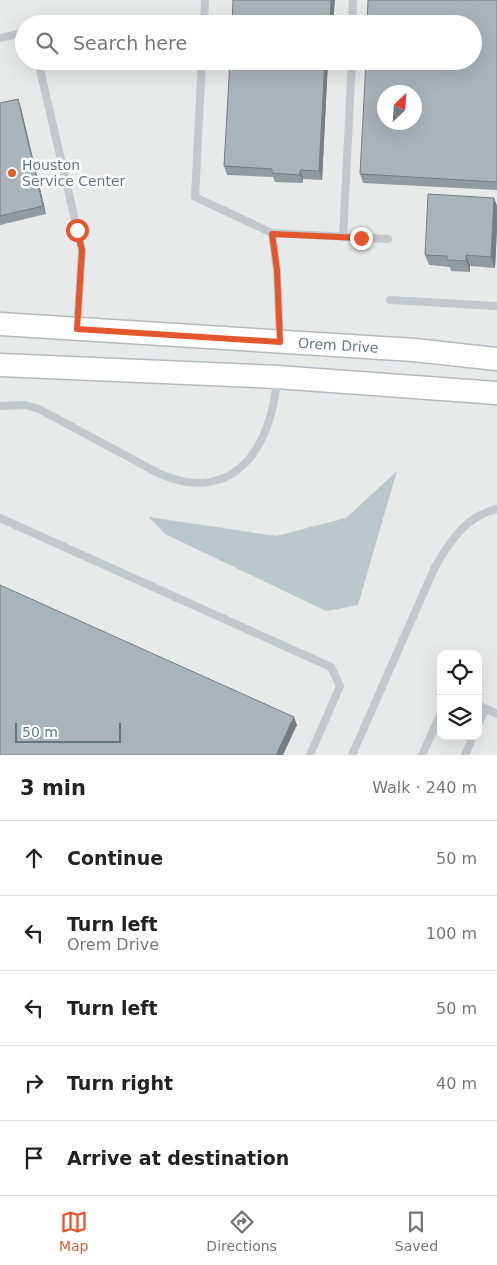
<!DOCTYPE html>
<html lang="en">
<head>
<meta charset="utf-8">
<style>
  body { margin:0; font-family:"DejaVu Sans",sans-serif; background:#f6f6f6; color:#222 }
  .controls { position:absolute; right:15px; bottom:15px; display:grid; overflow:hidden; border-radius:10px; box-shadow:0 5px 20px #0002 }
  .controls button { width:45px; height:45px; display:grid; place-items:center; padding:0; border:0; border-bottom:1px solid #e0e0e0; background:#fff; color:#222; font:25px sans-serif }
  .compass { position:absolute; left:377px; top:85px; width:45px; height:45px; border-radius:50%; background:#fff; box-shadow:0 5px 20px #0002; rotate:25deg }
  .scale { position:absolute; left:15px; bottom:12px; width:106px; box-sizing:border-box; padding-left:5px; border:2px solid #657683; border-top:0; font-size:14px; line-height:18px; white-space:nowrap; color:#657683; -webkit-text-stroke:4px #fff; paint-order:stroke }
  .stop { position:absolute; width:15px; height:15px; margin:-11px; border:4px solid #e4572e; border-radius:50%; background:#fff }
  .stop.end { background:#e4572e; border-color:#fff; box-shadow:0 1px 5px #0008 }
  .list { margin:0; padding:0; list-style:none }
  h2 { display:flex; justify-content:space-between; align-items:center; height:65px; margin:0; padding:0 20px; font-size:21px }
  h2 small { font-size:16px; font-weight:400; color:#767676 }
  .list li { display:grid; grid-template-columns:32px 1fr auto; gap:15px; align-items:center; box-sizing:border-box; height:75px; padding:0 20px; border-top:1px solid #e0e0e0 }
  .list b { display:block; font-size:19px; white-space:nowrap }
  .list p { margin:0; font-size:16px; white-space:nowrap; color:#767676 }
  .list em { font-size:16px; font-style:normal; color:#767676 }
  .icon { flex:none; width:28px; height:28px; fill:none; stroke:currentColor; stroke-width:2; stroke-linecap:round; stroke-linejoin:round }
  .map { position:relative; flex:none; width:497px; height:755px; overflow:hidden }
  .search { position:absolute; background:#fff; box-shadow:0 5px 20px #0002; left:15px; right:15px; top:15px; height:55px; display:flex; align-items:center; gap:12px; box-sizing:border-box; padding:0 18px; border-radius:28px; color:#767676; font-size:19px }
  .sheet { height:440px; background:#fff }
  nav { display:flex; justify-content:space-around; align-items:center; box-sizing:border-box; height:70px; border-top:1px solid #e0e0e0; background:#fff; font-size:14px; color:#767676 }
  nav a { display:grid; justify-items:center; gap:2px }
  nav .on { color:#e4572e }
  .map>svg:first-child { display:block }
  .built { fill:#e8e9e9; fill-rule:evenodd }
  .water { fill:#bbc7cb }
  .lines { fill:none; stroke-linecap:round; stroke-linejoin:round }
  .secondary-casing { stroke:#b3babf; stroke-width:25 }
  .service { stroke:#c3c8cc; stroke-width:8 }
  .secondary { stroke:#fff; stroke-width:22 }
  .wall { fill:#929a9f }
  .shaded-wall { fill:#777d82 }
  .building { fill:#aab3b9; stroke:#777d82; fill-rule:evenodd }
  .route { stroke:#e4572e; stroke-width:6 }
  .poi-dot { fill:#e4572e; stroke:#fff; stroke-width:2 }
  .labels { text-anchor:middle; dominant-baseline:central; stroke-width:5; stroke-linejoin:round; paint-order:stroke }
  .poi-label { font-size:14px; fill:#657683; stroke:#fff; text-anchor:start }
  .street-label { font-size:14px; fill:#657683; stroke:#fff }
</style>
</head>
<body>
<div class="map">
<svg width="497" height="755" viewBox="0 0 497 755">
  <rect width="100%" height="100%" fill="#fafaf8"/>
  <!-- built -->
  <path class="built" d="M0,0H497V755H0ZM24,24H473V61H24ZM384,92H414V122H384ZM441,654H478V736H441Z"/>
  <!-- water -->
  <path class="water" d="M397,471L358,605L326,611L165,534L149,517L276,536L346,518Z"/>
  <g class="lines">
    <!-- secondary casing -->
    <g class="secondary-casing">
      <g id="secondary">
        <path id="s1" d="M0,324L414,350L497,359"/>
        <path d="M0,365L277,377L497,393"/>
      </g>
    </g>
    <!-- service -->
    <path class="service" d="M204,24L205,0
      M352,24L353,0
      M0,38L18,34L24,37
      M38,61L82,250L77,327
      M202,61L195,197L272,233L277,270L280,340
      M272,233L388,239
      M343,237L352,61
      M390,300L497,306
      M0,406L25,405L39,409L160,474C235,506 272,446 277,378
      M0,518L331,667L340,686L310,755
      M478,705L497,714
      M478,725L485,709
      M352,755L435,567C450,541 466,516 497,509
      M422,755L441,713
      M465,755L473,736"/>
    <!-- secondary -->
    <use href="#secondary" class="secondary"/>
  </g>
  <!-- wall -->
  <path class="wall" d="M497,0V190L363,183L360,174Z
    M230,61H328L322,180L303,179V183L275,182L273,177L227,175L224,166Z
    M0,103L21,108L46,214L0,225Z
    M494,198L497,206V228L495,268L470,266V272L451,271L450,267L429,265L425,255Z"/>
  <!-- shaded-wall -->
  <path class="shaded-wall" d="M331,0H335L333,24H330Z
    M325,61H328L322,180L319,171Z
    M18,99L21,108L46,214L43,206Z
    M300,170L303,179V183L300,175Z
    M494,198L497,206V228L495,268L491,257Z
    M466,255L470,266V272L466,261Z
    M294,717L297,725L283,755H276Z"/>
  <!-- building -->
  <path class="building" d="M233,0H331L330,24H232Z
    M368,0H497V182L360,174L366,61H473V24H367ZM384,92H414V122H384Z
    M230,61H325L319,171L300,170V175L272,173V169L224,166Z
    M18,99L43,206L0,216V103Z
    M428,194L494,198L491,257L466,255V261L447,260V256L425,255Z
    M0,585L294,717L276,755H0Z"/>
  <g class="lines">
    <!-- route -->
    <path class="route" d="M77,230L82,250L77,329L280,342L277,270L272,234L361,238"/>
  </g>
  <!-- markers -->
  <circle class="poi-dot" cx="12" cy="173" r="5"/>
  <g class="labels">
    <!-- poi labels -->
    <g class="poi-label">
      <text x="22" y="165">Houston<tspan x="22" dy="16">Service Center</tspan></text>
    </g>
    <!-- street labels -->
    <g class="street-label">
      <text stroke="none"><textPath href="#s1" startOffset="339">Orem Drive</textPath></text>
    </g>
  </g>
</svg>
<div class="controls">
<button><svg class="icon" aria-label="locate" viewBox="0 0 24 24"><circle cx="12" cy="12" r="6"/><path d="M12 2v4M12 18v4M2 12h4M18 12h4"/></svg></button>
<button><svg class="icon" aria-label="layers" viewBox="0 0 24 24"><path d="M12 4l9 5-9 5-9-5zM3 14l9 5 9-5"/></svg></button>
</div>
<svg class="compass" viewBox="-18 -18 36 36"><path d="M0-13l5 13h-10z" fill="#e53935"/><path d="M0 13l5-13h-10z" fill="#767676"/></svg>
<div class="scale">50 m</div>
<div class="stop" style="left:77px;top:230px"></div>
<div class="stop end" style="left:361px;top:238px"></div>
<div class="search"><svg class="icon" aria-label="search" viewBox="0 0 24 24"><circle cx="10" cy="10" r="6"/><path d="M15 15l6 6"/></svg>Search here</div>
</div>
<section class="sheet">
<h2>3 min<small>Walk · 240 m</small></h2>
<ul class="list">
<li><svg class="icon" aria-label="ahead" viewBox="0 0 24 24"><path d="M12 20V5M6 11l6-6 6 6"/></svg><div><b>Continue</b></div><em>50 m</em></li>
<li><svg class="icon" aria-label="left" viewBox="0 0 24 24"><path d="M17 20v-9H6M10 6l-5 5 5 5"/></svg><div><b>Turn left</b><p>Orem Drive</p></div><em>100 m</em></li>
<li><svg class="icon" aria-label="left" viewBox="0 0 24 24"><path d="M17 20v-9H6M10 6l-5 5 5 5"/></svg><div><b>Turn left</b></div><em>50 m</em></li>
<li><svg class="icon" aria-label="right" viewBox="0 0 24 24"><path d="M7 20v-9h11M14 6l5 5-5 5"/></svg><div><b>Turn right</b></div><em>40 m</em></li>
<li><svg class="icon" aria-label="arrive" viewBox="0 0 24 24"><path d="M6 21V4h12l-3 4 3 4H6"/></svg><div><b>Arrive at destination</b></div></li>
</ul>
</section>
<nav>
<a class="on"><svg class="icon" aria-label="map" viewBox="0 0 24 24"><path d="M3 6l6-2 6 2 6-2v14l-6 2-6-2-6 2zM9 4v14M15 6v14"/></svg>Map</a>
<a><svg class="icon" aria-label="directions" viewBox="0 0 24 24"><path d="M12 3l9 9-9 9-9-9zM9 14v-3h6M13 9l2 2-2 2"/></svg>Directions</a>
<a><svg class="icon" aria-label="saved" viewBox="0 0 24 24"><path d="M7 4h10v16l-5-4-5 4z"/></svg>Saved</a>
</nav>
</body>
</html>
